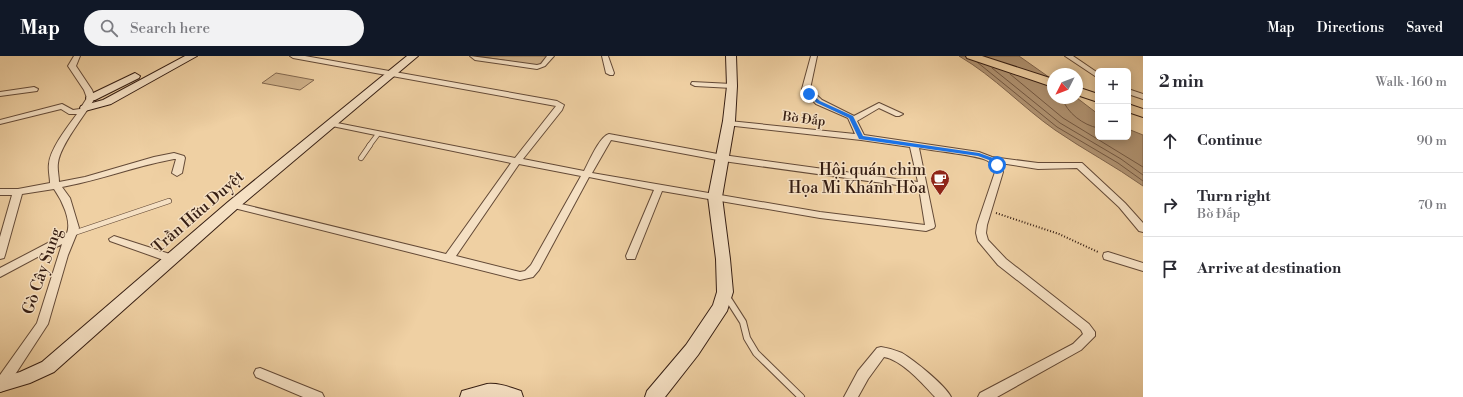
<!DOCTYPE html>
<html lang="en">
<head>
<meta charset="utf-8">
<style>
  body { margin:0; font-family:"Libre Bodoni",serif; background:#f2f2f3; color:#2b2b33 }
  .controls { position:absolute; right:12px; top:12px; display:grid; overflow:hidden; border-radius:6px; box-shadow:0 2px 10px #0003 }
  .controls button { width:36px; height:36px; display:grid; place-items:center; padding:0; border:0; border-bottom:1px solid #e1e1e2; background:#fff; color:#2b2b33; font:20px sans-serif }
  .compass { position:absolute; left:1047px; top:12px; width:36px; height:36px; border-radius:50%; background:#fff; box-shadow:0 2px 10px #0003; rotate:228deg }
  .stop { position:absolute; width:12px; height:12px; margin:-9px; border:3px solid #1a73e8; border-radius:50%; background:#fff }
  .stop.end { background:#1a73e8; border-color:#fff; box-shadow:0 1px 4px #0008 }
  .list { margin:0; padding:0; list-style:none }
  h2 { display:flex; justify-content:space-between; align-items:center; height:52px; margin:0; padding:0 16px; font-size:17px }
  h2 small { font-size:13px; font-weight:400; color:#7c7c81 }
  .list li { display:grid; grid-template-columns:26px 1fr auto; gap:12px; align-items:center; box-sizing:border-box; height:64px; padding:0 16px; border-top:1px solid #e1e1e2 }
  .list b { display:block; font-size:15px; white-space:nowrap }
  .list p { margin:0; font-size:13px; white-space:nowrap; color:#7c7c81 }
  .list em { font-size:13px; font-style:normal; color:#7c7c81 }
  .icon { flex:none; width:22px; height:22px; fill:none; stroke:currentColor; stroke-width:2; stroke-linecap:round; stroke-linejoin:round }
  .map { position:relative; flex:none; width:1143px; height:341px; overflow:hidden }
  header { display:flex; align-items:center; gap:24px; box-sizing:border-box; height:56px; padding:0 20px; background:#111827; color:#fff }
  header strong { font-size:19px }
  nav { display:flex; gap:22px; margin-inline-start:auto; font-size:14px }
  .search { width:280px; height:36px; background:#f2f2f3; display:flex; align-items:center; gap:10px; box-sizing:border-box; padding:0 14px; border-radius:22px; color:#7c7c81; font-size:15px }
  main { display:flex }
  aside { flex:1; background:#fff }
  .map>svg:first-child { display:block }
  .green { fill:#d0b28b; stroke:#83684f }
  .water { fill:#b09372; stroke:#7f644c }
  .lines { fill:none; stroke-linecap:round; stroke-linejoin:round }
  .shore { stroke:#735842; stroke-width:1 }
  .lane-far2-casing { stroke:#644a37; stroke-width:5.5 }
  .lane-far1-casing { stroke:#644a37; stroke-width:6 }
  .lane-casing { stroke:#644a37; stroke-width:8 }
  .street-casing { stroke:#644a37; stroke-width:2 }
  .secondary-casing { stroke:#361e13; stroke-width:2 }
  .primary-casing { stroke:#361e13; stroke-width:2 }
  .path { stroke:#361e13; stroke-width:2; stroke-dasharray:1 2; stroke-linecap:butt }
  .lane-far2 { stroke:#f5e0c3; stroke-width:4 }
  .lane-far1 { stroke:#f5e0c3; stroke-width:4.5 }
  .lane { stroke:#f5e0c3; stroke-width:6 }
  .street { fill:#f5e0c3; fill-rule:evenodd }
  .secondary { fill:#f5e0c3; fill-rule:evenodd }
  .primary { fill:#efd0a3; fill-rule:evenodd }
  .route { fill:#1a73e8 }
  .labels { text-anchor:middle; dominant-baseline:central; stroke-width:3; stroke-linejoin:round; paint-order:stroke }
  .far-street-label { font-size:13px; fill:#361e13; stroke:#f5e0c3 }
  .poi-label { font-size:16px; fill:#361e13; stroke:#f5e0c3; text-anchor:end }
  .street-label { font-size:16px; fill:#361e13; stroke:#f5e0c3 }
</style>
</head>
<body>
<header>
<strong>Map</strong>
<div class="search"><svg class="icon" aria-label="search" viewBox="0 0 24 24"><circle cx="10" cy="10" r="6"/><path d="M15 15l6 6"/></svg>Search here</div>
<nav><a>Map</a><a>Directions</a><a>Saved</a></nav>
</header>
<main>
<div class="map">
<svg width="1143" height="341" viewBox="0 0 1143 341">
  <rect width="100%" height="100%" fill="#efd0a3"/>
  <filter id="stains"><feTurbulence type="fractalNoise" baseFrequency=".005" numOctaves="4"/><feColorMatrix values="0 0 0 0 .2 0 0 0 0 .09 0 0 0 0 .02 0 0 0 .5 -.17"/></filter>
  <radialGradient id="worn" r=".72"><stop offset=".6" stop-color="#630" stop-opacity="0"/><stop offset="1" stop-color="#630" stop-opacity=".3"/></radialGradient>
  <!-- green -->
  <path class="green" d="M477,0H547L539,9H534Z
    M276,17L314,24L300,34L262,27Z"/>
  <!-- water -->
  <path class="water" d="M959,0H1019L1053,24V42H1077L1098,58V81H1128V73L1143,79V130C1115,110 1084,94 1055,74C1022,51 995,21 959,0Z"/>
  <g class="lines">
    <!-- shore -->
    <path class="shore" d="M977,6L1057,71L1118,107L1143,125
      M992,12L1060,67L1121,103L1143,119
      M1010,18L1063,62L1143,111
      M1062,42C1067,57 1083,69 1098,72"/>
    <!-- lane-far2 casing -->
    <g class="lane-far2-casing">
      <path id="lane-far2" d="M369,90L378,78"/>
    </g>
    <!-- lane-far1 casing -->
    <g class="lane-far1-casing">
      <path id="lane-far1" d="M361,102L370,89
        M71,178L169,145"/>
    </g>
    <!-- lane casing -->
    <g class="lane-casing">
      <path id="lane" d="M727,241L743,266L747,282L756,297L801,341"/>
    </g>
    <!-- street casing -->
    <g class="street-casing">
      <path id="street" d="M74,0H80L76,10L92,34L95,42C85,59 60,89 58,107C57,113 59,120 59,126L85,121L154,101L174,97L184,100L185,102L182,117L177,120L172,117L176,103H174C136,110 100,124 62,131L70,142L79,172L68,199L48,268L5,334L0,336V319L37,267L62,188L0,221V212L67,177C72,164 61,143 54,133L22,138L5,199L4,202L0,203V181L12,139H0V133H18L50,127C50,121 48,114 49,108C50,93 68,70 77,58H69L61,53L0,68V64L62,48L73,54L80,53L87,42L84,34L68,10Z
        M290,0H305L557,45L564,49L562,54L523,103L584,115C589,106 599,81 609,78L723,99L918,126L910,91L861,84L726,69L725,67L729,65L855,78L848,62L816,48L802,33L811,0H817L810,33L822,44L854,60L879,47L903,58L899,60H896L879,52L857,65L864,79L979,96L992,101L1038,107H1082L1125,147L1143,167V176L1139,175L1119,151L1077,112L1038,113L1000,107L1003,116L987,169L986,177L988,184L1006,203L1089,268L1095,276V280L1081,294L997,341H978L980,337L1073,288L1083,278L1081,274L998,209L978,185L976,177L977,169L995,116C993,112 992,108 988,105C979,99 933,95 919,92L935,170L934,172L926,175L820,162L662,135L636,200L635,203H627L626,200L654,134L589,121L539,214L533,221L520,224L230,151L228,149L230,147L233,146L446,198L511,107L332,70L328,68L329,66H332L515,102L556,50L293,2ZM611,84L723,105L919,132L925,169L820,156L592,117ZM519,108L581,120L531,209L525,215L520,216L456,200Z
        M470,0L537,9L541,8L547,0H554L545,10L537,13L475,4Z
        M602,0H608L614,17L613,19H610L606,17Z
        M1065,0H1073L1098,17V22Z
        M692,26L732,28L736,30L732,32L695,30L691,28Z
        M34,31L38,33L37,35L0,40V36Z
        M1128,33L1143,38V43L1128,38Z
        M114,180L176,200L177,203L176,206L172,207L110,185L109,183Z
        M1108,196L1143,207V215L1104,203L1103,200L1104,197Z
        M881,291C888,292 895,294 902,297C914,304 945,329 951,341H935C923,328 902,304 884,301L868,323L858,341H844L858,315L877,292Z
        M260,312L322,337L324,341H303L256,321L254,317L256,313Z"/>
    </g>
    <!-- secondary casing -->
    <g class="secondary-casing">
      <path id="secondary" d="M185,0H197L111,48L85,55L80,52L81,50L103,44Z
        M407,0H418L238,152L54,316L30,327L0,336V322L20,316L42,306L228,146Z
        M726,0H736L737,30L735,65L722,141L730,203L733,236L727,255L698,299L665,341H645L647,335L686,289L713,249L717,236L716,203L708,141L723,65L727,30Z
        M135,17L140,20L139,22L95,44H87L86,42L87,40Z
        M487,328C499,327 509,331 521,335L523,341H460L462,335Z"/>
    </g>
    <!-- primary casing -->
    <g class="primary-casing">
      <path id="primary" d="M966,0H982L1053,23V31L967,2Z
        M1077,31L1098,38V46L1077,39Z
        M1128,48L1143,53V61L1128,56Z"/>
    </g>
    <!-- path -->
    <path class="path" d="M996,157L1059,178L1098,196"/>
    <!-- lane-far2 -->
    <use href="#lane-far2" class="lane-far2"/>
    <!-- lane-far1 -->
    <use href="#lane-far1" class="lane-far1"/>
    <!-- lane -->
    <use href="#lane" class="lane"/>
    <!-- street -->
    <use href="#street" class="street"/>
    <!-- secondary -->
    <use href="#secondary" class="secondary"/>
    <!-- primary -->
    <use href="#primary" class="primary"/>
  </g>
  <!-- route -->
  <path class="route" d="M809,36L820,45L853,60L863,80L979,97L993,102L1000,109L995,111L989,104L978,100L859,83L849,62L817,47L807,39Z"/>
  <!-- icons -->
  <defs>
    <g id="cafe-pin" transform="scale(1)"><path d="M0 17L-7.5 6A9.5 9.5 0 1 1 7.5 6Z" fill="#8f2418" stroke="#f5e0c3"/><path d="M-5.5-4.5H6V0H3Q3 3.5 0 3.5H-2.5Q-5.5 3.5-5.5 0ZM3-3.2v2h1.7v-2ZM-6 4.5H4V6H-6Z" fill="#fff"/></g>
  </defs>
  <g fill-rule="evenodd">
    <use href="#cafe-pin" x="940" y="123"/>
  </g>
  <g class="labels">
    <!-- far-street labels -->
    <g class="far-street-label">
      <text transform="translate(804 63) rotate(7)">Bờ Đắp</text>
    </g>
    <!-- poi labels -->
    <g class="poi-label">
      <text x="926" y="114">Hội quán chim<tspan x="926" dy="18">Họa Mi Khánh Hòa</tspan></text>
    </g>
    <!-- street labels -->
    <g class="street-label">
      <text transform="translate(198 156) rotate(-41)">Trần Hữu Duyệt</text>
      <text transform="translate(42 215) rotate(-71)">Gò Cây Sung</text>
    </g>
  </g>
  <rect width="100%" height="100%" filter="url(#stains)"/>
  <rect width="100%" height="100%" fill="url(#worn)"/>
</svg>
<div class="controls">
<button>+</button>
<button>−</button>
</div>
<svg class="compass" viewBox="-18 -18 36 36"><path d="M0-13l5 13h-10z" fill="#e53935"/><path d="M0 13l5-13h-10z" fill="#7c7c81"/></svg>
<div class="stop" style="left:997px;top:109px"></div>
<div class="stop end" style="left:809px;top:38px"></div>
</div>
<aside>
<h2>2 min<small>Walk · 160 m</small></h2>
<ul class="list">
<li><svg class="icon" aria-label="ahead" viewBox="0 0 24 24"><path d="M12 20V5M6 11l6-6 6 6"/></svg><div><b>Continue</b></div><em>90 m</em></li>
<li><svg class="icon" aria-label="right" viewBox="0 0 24 24"><path d="M7 20v-9h11M14 6l5 5-5 5"/></svg><div><b>Turn right</b><p>Bờ Đắp</p></div><em>70 m</em></li>
<li><svg class="icon" aria-label="arrive" viewBox="0 0 24 24"><path d="M6 21V4h12l-3 4 3 4H6"/></svg><div><b>Arrive at destination</b></div></li>
</ul>
</aside>
</main>
</body>
</html>
